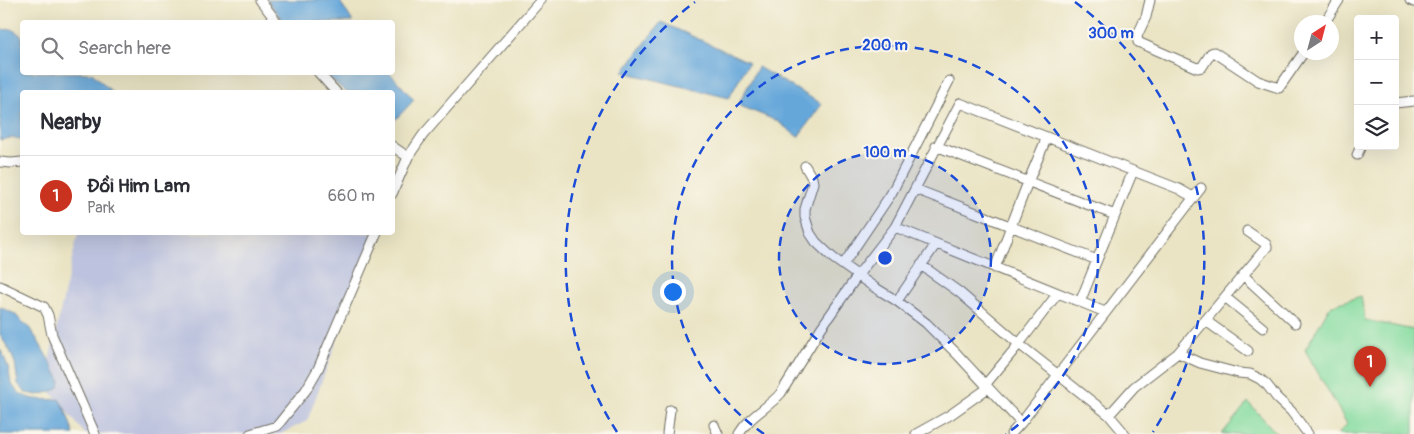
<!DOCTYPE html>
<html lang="en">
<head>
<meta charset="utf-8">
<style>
  body { margin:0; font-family:Pangolin,sans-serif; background:#f7f7f7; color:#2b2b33 }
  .controls { position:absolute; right:15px; top:15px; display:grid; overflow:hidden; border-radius:5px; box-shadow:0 5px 20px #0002 }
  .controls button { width:45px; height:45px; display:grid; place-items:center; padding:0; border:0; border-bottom:1px solid #e1e1e2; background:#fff; color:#2b2b33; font:25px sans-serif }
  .compass { position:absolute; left:1294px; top:15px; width:45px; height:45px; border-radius:50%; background:#fff; box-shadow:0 5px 20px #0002; rotate:36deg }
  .you { position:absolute; left:672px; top:291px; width:18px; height:18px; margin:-12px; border:4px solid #fff; border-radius:50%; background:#1a73e8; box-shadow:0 0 0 8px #1a73e833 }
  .badge { display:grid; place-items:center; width:32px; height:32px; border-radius:50%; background:#c8321e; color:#fff; font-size:16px; font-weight:700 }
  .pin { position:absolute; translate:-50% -41px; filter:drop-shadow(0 1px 2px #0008) }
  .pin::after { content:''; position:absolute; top:26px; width:18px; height:15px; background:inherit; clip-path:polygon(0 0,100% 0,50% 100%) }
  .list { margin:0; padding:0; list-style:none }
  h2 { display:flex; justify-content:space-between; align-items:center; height:65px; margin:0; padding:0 20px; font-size:21px }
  h2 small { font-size:16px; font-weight:400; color:#7c7c81 }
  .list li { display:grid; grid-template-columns:32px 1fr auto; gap:15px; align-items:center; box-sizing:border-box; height:80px; padding:0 20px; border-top:1px solid #e1e1e2 }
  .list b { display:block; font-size:19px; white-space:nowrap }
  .list p { margin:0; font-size:16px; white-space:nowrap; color:#7c7c81 }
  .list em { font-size:16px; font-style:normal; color:#7c7c81 }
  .icon { flex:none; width:28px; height:28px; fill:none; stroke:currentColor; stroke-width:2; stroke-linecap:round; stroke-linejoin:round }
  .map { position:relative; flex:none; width:1414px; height:434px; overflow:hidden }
  .search { position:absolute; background:#fff; box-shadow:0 5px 20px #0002; left:20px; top:20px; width:375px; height:55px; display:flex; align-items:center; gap:12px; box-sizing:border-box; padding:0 18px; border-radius:5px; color:#7c7c81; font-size:19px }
  .panel { position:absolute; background:#fff; box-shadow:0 5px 20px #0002; left:20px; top:90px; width:375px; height:145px; border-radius:5px }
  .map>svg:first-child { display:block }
  .industrial { fill:#bdc3de }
  .green { fill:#86dca0; stroke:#588466 }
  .water { fill:#66a7da; stroke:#486982 }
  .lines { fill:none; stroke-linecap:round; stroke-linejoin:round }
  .minor-casing { stroke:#6e6c61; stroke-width:11 }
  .minor { stroke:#fff; stroke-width:9 }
  .ring { fill:none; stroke:#1d4ed8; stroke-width:2.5; stroke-dasharray:9 6 }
  .centre { fill:#1d4ed8; stroke:#fbf7ec; stroke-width:2.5 }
  .ring-label { font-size:15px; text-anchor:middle; font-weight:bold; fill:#1d4ed8; stroke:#fbf7ec; stroke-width:4; stroke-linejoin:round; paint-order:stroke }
</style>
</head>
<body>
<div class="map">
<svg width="1414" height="434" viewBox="0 0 1414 434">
  <rect width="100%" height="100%" fill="#fbf7ec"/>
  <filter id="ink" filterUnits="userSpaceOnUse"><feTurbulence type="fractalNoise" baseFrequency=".02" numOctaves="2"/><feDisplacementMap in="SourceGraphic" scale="10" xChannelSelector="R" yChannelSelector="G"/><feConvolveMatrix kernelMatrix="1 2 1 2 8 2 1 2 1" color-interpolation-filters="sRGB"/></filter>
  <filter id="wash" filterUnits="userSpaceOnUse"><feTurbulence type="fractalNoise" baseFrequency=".0096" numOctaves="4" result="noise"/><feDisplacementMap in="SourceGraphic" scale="20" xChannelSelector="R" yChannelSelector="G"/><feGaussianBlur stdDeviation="1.12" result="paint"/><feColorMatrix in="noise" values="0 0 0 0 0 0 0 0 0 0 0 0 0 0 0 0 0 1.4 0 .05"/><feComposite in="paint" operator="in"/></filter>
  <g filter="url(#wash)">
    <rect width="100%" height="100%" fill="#eae4c4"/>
    <!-- industrial -->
    <path class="industrial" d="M78,233H377L307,421L280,434H85L44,383Z"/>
    <!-- green -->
    <path class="green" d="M1361,296L1365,320L1414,330V434H1338L1347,424L1305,350L1330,306Z
      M1248,402L1277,434H1222Z"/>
    <!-- water -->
    <path class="water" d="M267,0H339L353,22H284Z
      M661,22L749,62L729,98L623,72Z
      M12,29L22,36V72L92,73L112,92H22V139L11,138L0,140V30Z
      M758,67L822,104L798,137L777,121L738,105Z
      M324,73H390L414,100L393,122L392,92H346Z
      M0,307L15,314L20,320L28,326L37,339L60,380L59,387L53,391L38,395L26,393L18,384L15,363L10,351L0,335Z
      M0,349C3,354 6,361 8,367C10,371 9,377 11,382C20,402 41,400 59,399L65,409L74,434H0Z"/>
  </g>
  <g filter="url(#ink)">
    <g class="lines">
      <!-- minor casing -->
      <g class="minor-casing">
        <path id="minor" d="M260,0L277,22
          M1150,0L1146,17L1137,36L1138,42L1197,68L1202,67L1211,53L1214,52L1258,81L1279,88L1304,52
          M1410,0L1414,2
          M1325,22L1339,0
          M318,72L336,92
          M1395,103L1414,101
          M392,146L408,157
          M936,146L1115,215
          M1357,155L1361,146
          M0,162L11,163L22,162
          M805,166L812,178L813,183L805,209V217L810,233L816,242L833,258L874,287L897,301L926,323L957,354L1021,423
          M915,189L1097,260
          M392,194L408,157L423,135L541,0
          M895,227L1105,312
          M843,265L891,194L949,81
          M921,265L959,292L1019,344L1109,415L1134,387L1178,353L1265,249L1267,247L1266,244L1247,231
          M995,268L1028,182L1047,137
          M1243,275L1295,323
          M0,286L44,307L48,315L52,335L95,434
          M1225,297L1263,328
          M897,301L936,244
          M1080,302L1133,171
          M1206,321L1248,351
          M1178,353L1200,363L1238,373L1250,374L1260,379L1267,385L1277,398L1291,411L1308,434
          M985,385L1019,344L1058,293
          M1109,415L1125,434
          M714,425L718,434
          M250,434L277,426L306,390L318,369L377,232
          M667,434L670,410
          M739,434C749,416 768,408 781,393L821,328L858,275L895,227L960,103L1179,189L1193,197
          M916,434L950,415L988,388
          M1011,434L1021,423L1201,188"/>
      </g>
      <!-- minor -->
      <use href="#minor" class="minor"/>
    </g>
  </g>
  <!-- distance rings -->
  <circle cx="885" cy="258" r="106" fill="#1d4ed8" fill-opacity=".12"/>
  <g class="ring">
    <circle cx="885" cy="258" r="106"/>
    <path d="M764 434A213 213 0 1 1 1006 434"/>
    <path d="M617 432A319 319 0 0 1 695 2M1075 2A319 319 0 0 1 1153 432"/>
  </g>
  <circle cx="885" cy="258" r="8" class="centre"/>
  <g class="ring-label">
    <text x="1111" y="38">300 m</text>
    <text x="885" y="50">200 m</text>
    <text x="885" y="157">100 m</text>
  </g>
</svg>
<div class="controls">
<button>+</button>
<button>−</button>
<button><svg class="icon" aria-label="layers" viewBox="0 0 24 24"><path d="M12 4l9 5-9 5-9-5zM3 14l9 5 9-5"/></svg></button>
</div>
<svg class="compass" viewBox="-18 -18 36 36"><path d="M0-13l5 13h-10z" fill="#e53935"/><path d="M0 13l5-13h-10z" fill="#7c7c81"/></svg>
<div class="you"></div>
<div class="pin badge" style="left:1370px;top:387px">1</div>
<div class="search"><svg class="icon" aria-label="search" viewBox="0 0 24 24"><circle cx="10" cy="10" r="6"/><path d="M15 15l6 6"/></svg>Search here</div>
<section class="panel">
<h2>Nearby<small></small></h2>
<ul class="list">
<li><span class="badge">1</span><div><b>Đồi Him Lam</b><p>Park</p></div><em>660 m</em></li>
</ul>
</section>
</div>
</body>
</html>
